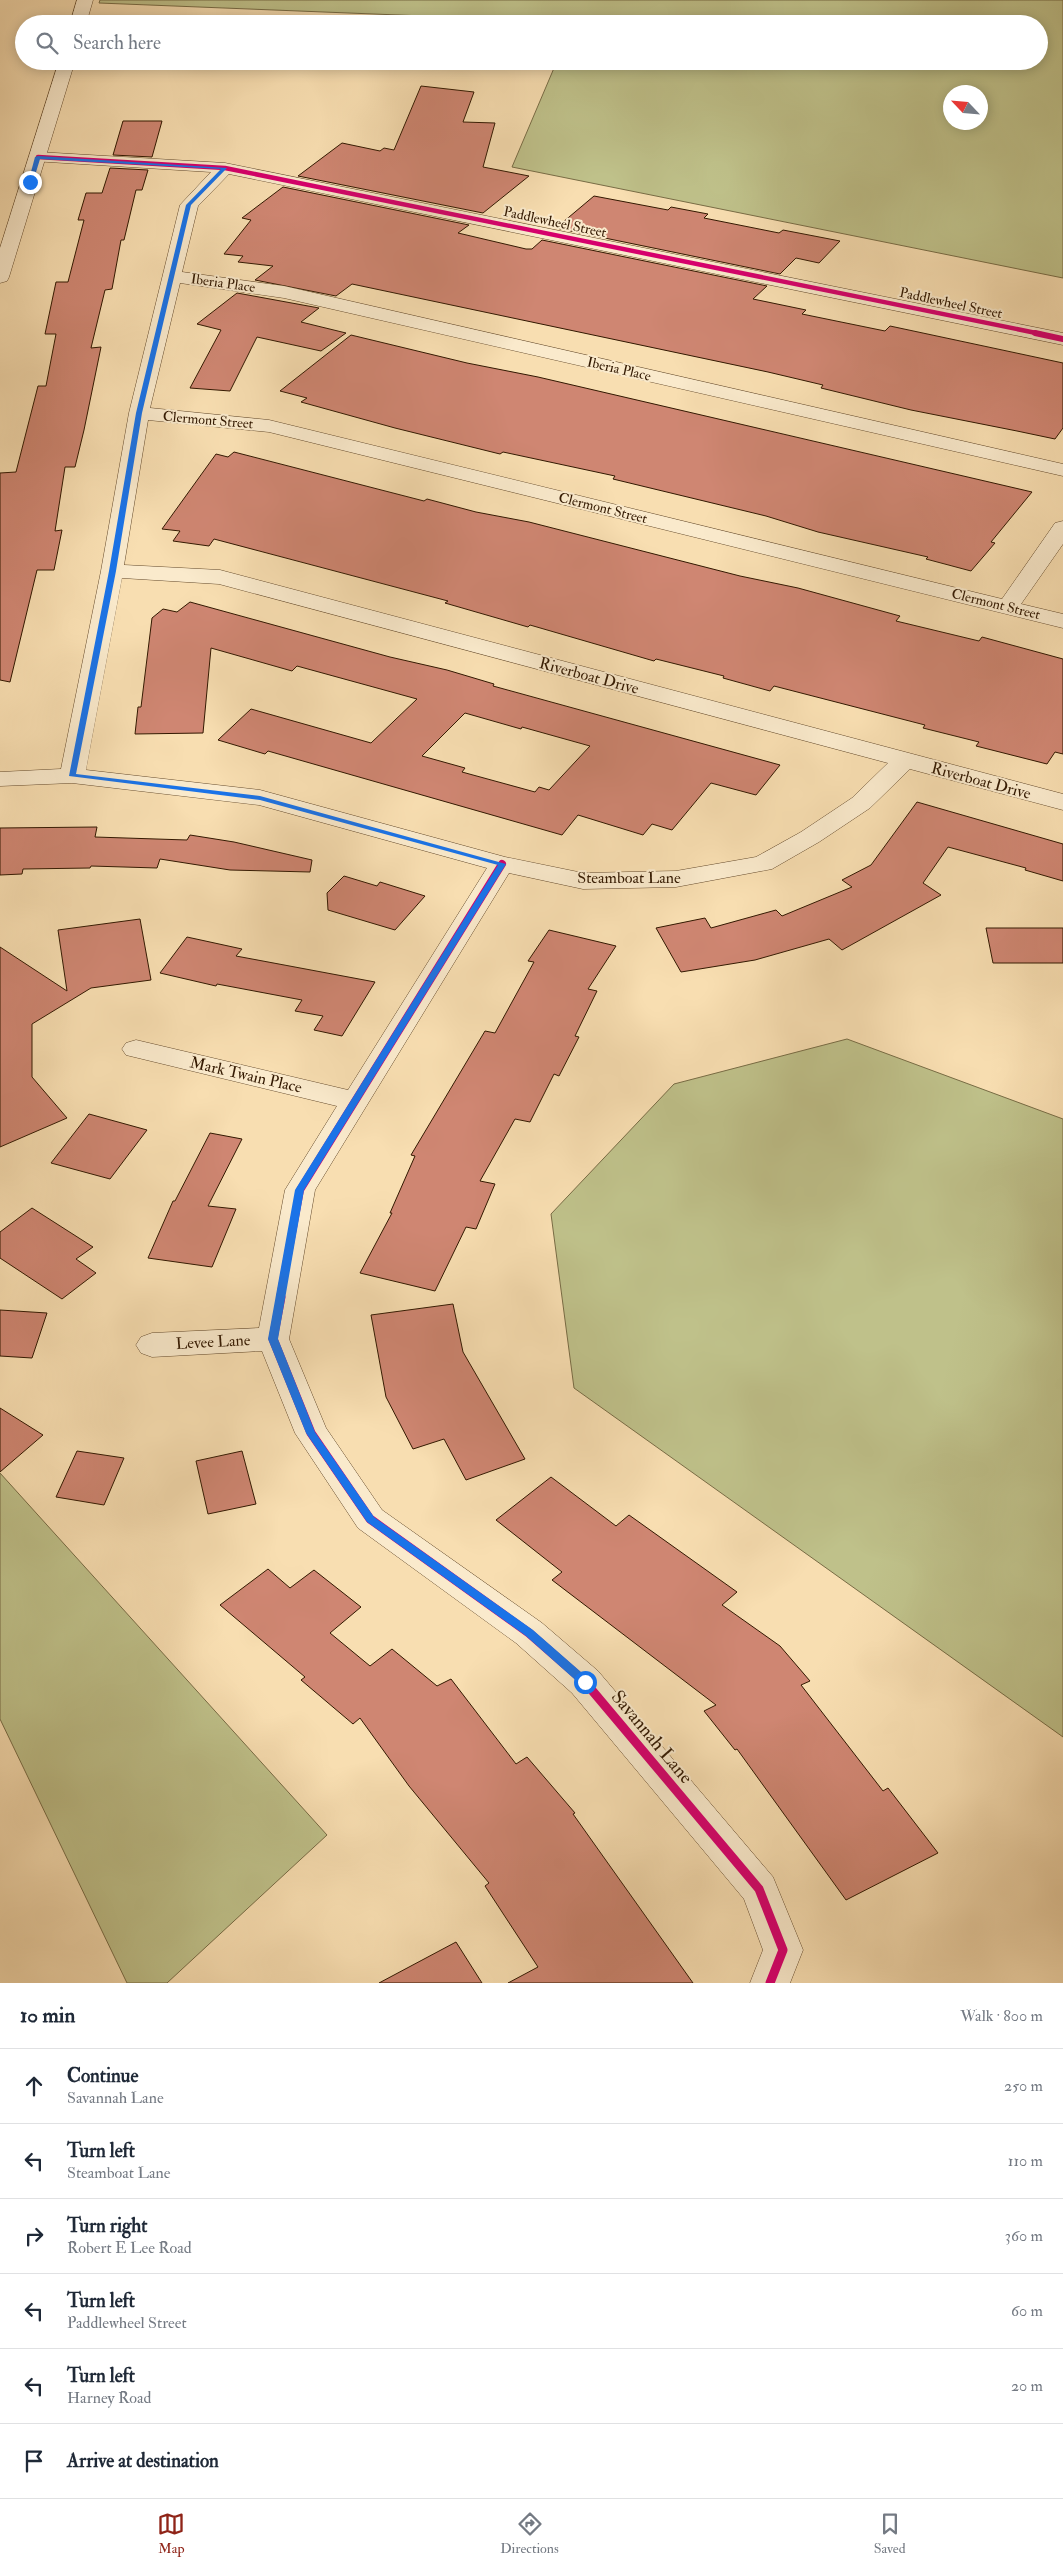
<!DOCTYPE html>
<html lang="en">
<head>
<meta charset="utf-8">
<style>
  body { margin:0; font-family:"IM FELL Double Pica",serif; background:#f6f6f7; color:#1f2937 }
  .compass { position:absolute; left:943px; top:85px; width:45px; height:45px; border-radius:50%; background:#fff; box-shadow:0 2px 12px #0003; rotate:296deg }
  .stop { position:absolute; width:15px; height:15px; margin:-11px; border:4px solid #1a73e8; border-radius:50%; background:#fff }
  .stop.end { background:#1a73e8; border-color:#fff; box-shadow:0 1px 5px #0008 }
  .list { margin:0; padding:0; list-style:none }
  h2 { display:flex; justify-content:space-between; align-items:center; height:65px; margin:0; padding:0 20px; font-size:21px }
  h2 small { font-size:16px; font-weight:400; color:#747a83 }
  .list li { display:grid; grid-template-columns:32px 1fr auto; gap:15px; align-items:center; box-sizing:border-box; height:75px; padding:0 20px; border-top:1px solid #e0e1e3 }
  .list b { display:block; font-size:19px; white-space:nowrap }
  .list p { margin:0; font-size:16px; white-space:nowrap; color:#747a83 }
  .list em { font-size:16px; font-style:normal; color:#747a83 }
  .icon { flex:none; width:28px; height:28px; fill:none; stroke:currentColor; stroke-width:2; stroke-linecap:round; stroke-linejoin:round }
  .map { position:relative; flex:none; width:1063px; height:1983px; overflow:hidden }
  .search { position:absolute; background:#fff; box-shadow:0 2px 12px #0003; left:15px; right:15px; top:15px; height:55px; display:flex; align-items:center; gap:12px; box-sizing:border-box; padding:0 18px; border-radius:28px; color:#747a83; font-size:19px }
  .sheet { height:515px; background:#fff }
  nav { display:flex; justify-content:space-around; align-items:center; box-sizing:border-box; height:70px; border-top:1px solid #e0e1e3; background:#fff; font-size:14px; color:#747a83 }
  nav a { display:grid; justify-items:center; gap:2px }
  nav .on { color:#8f2418 }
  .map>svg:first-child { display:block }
  .green { fill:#bfc18a; stroke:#786c45; fill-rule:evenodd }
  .building { fill:#cf8672; stroke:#321800; fill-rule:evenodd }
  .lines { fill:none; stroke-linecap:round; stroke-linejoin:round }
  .minor-casing { stroke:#644a2c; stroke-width:1 }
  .tertiary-casing { stroke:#644a2c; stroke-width:1 }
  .minor { fill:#faeacc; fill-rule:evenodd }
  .tertiary { fill:#faeacc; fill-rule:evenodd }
  .cycleway-far3-casing { stroke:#faeacc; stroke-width:6 }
  .cycleway-far2-casing { stroke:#faeacc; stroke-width:9 }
  .cycleway-far1-casing { stroke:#faeacc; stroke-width:11 }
  .cycleway-casing { stroke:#faeacc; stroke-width:12 }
  .cycleway-far3 { stroke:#d6006c; stroke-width:4.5 }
  .cycleway-far2 { stroke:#d6006c; stroke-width:6 }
  .cycleway-far1 { stroke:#d6006c; stroke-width:8 }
  .cycleway { stroke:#d6006c; stroke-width:9 }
  .route { fill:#1a73e8 }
  .labels { text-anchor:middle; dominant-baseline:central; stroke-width:4; stroke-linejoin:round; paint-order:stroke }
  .far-street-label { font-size:14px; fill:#321800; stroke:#faeacc }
  .street-label { font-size:16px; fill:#321800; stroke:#faeacc }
  .near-street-label { font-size:19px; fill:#321800; stroke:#faeacc }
</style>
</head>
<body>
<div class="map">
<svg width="1063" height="1983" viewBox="0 0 1063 1983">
  <rect width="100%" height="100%" fill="#f8deb1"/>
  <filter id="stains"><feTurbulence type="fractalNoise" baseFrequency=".004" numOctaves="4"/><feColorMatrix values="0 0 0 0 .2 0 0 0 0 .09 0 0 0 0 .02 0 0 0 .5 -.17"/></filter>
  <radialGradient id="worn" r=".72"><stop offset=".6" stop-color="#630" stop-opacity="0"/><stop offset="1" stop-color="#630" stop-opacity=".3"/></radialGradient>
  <!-- green -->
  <path class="green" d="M100,0H1063V278L512,167L557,61H1039V24H573V22L99,3ZM950,92H980V122H950Z
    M847,1039L1063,1119V1737L574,1388L551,1214L674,1084Z
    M0,1473L327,1835L167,1983H127L0,1719Z"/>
  <!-- building -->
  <path class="building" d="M421,86L474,92L463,122L495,123L483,167L529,176L483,213L298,176L342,143L380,151L384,148L394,150Z
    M123,121H162L152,157L113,155Z
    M110,168L148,170L142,190H136L124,240H121L112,289L105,290L91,348L101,347L84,430L75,467H65L55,531L62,530L54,570H37L10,682L0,680V473L16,472L38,386H46L56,334H45L56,282H68L84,220H78L86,193H102Z
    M283,187L469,225L458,233L526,249H532L542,240L767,286L753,299L806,310L802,314L885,331L890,326L1063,363V428L1055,439L1017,431L911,410L821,388L823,385L768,372L352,284L336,296L255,280L273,266L238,262L243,256L224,254L251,220L242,218Z
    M594,196L668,210L671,207L708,214L704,218L779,233L783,230L840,241L819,263L796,258L780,274L556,228Z
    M237,293L319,308L301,322L346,333L321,351L257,337L230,391L190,388L221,330L197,324Z
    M351,335L467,363L538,377L1032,492L991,542L995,543L971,571L926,559L928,557L818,532L766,516L613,479L615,476L503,452L500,454L395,428L301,402L307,398L280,391Z
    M234,452L424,501L427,499L476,512L529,522L740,576L798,588L900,616L896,621L979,641L982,637L1063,659V754L1055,752L1047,764L976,746L979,742L923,728L925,725L774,686L770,691L723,678L724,676L656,659L654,661L530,625L528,627L445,603L448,601L214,539L209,546L173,541L180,531L162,529L216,454L228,457Z
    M190,602L390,657L447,670L494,684L493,686L780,765L756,795L711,783L672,830L652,824L643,835L578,815L562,835L268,751L265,754L218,740L251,709L371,743L417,699L297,666L292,671L211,648L203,733L135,734L138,707H141L152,618L163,609L177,612ZM465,713L521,729L522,727L590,746L549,790L539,787L535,792L462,772L465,768L422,756Z
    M917,802L1063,844V881L1025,870L1026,868L948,847L923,883L941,895L842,950L829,939L755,960L681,972L656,928L705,918L711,928L776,910L782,916L852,887L842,880L871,865Z
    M97,827L95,837L187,840L190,835L234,842L312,860L310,872L230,870L160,859L157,868L91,866L90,868L23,869L22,874L0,875V828Z
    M344,876L377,886L380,882L425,896L395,930L328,910L327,893Z
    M140,919L151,980L91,988L32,1024V1077L67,1118L0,1147V947L67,991L58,930Z
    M986,928H1063V963H993Z
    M549,930L616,946L588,989L597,991L575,1036L579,1037L559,1076L554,1074L530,1122L515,1119L480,1181L495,1184L476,1229L466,1227L435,1291L360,1273L392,1213H390L415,1156L411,1155L485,1031L495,1033L534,962L528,961Z
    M187,937L242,949L236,956L375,982L342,1036L314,1030L323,1016L295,1011L302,1000L217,984L216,986L160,973Z
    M89,1114L147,1130L110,1179L51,1163Z
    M210,1133L242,1139L208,1206L236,1209L212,1267L148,1258L173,1201H175Z
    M32,1208L93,1247L76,1259L96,1273L62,1299L0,1258V1232Z
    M453,1304L463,1352L525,1459L466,1480L444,1439L413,1449L386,1397L371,1315Z
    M0,1310L47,1313L32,1358L0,1356Z
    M0,1408L43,1435L0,1472Z
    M77,1451L124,1458L104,1505L56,1497Z
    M242,1451L256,1504L208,1514L196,1461Z
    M551,1477L616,1526L629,1515L737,1592L722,1605L780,1646L810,1681L801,1685L883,1791L888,1788L938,1853L846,1900L737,1749L735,1750L704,1711L716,1705L552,1580L562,1572L496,1520Z
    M268,1569L290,1588L314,1570L361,1607L330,1633L370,1666L392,1649L437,1686L451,1679L516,1764L527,1757L575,1813L573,1814L693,1983H508L538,1967L485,1886L489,1883L409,1786L360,1718L353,1724L301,1680L305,1677L220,1605Z
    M456,1942L482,1983H379Z"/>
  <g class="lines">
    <!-- minor casing -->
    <g class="minor-casing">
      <path id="minor" d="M38,152L225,163L1063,333V345L229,174L198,206L182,272L284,286L1063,464V476L284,298L180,283L150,408L269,420L1002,599L1055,523L1063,521V544L1021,604L1063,614V628L269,432L148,420L124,565L220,570L1063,794V810L910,769L870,808L819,842L772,869L676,887L583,889L509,873L315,1190L289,1339L326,1428L382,1510L542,1623L598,1671L773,1877L803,1950L790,1983H750L763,1950L744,1899L572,1693L516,1643L358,1528L295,1433L262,1351L152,1357L141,1353L136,1345L141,1337L152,1333L259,1328L285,1190L337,1106L126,1055L122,1049L126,1043L136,1040L348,1090L487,868L259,805L72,783L0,786V772L61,769L101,571L129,413L180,205L211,172L32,161L29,157L32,153ZM122,578L219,584L888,763L852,798L801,832L756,857L676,871L583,873L505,857L260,790L86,770Z"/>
    </g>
    <!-- tertiary casing -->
    <g class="tertiary-casing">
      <path id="tertiary" d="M77,0H93L86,24H70Z
        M59,61H75L9,277L7,281L0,283V248Z"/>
    </g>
    <!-- minor -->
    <use href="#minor" class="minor"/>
    <!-- tertiary -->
    <use href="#tertiary" class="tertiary"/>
    <!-- cycleway-far3 casing -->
    <g class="cycleway-far3-casing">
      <path id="cycleway-far3" d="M38,157L225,168L1041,334"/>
    </g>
    <!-- cycleway-far2 casing -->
    <g class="cycleway-far2-casing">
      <path id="cycleway-far2" d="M1035,333L1063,339"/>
    </g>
    <!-- cycleway-far1 casing -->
    <g class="cycleway-far1-casing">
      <path id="cycleway-far1" d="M280,1298L300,1190L502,864"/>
    </g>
    <!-- cycleway casing -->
    <g class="cycleway-casing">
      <path id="cycleway" d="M281,1297L273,1339L311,1433L370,1519L529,1633L585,1682L759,1889L783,1950L770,1983"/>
    </g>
    <!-- cycleway-far3 -->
    <use href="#cycleway-far3" class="cycleway-far3"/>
    <!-- cycleway-far2 -->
    <use href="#cycleway-far2" class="cycleway-far2"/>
    <!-- cycleway-far1 -->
    <use href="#cycleway-far1" class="cycleway-far1"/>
    <!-- cycleway -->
    <use href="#cycleway" class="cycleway"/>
  </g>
  <!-- route -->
  <path class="route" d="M38,156L227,168L191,205L142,413L116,571L76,774L260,796L506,864L304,1190L278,1339L315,1432L374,1517L533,1630L589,1679V1685H581L526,1636L367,1522L306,1433L268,1339L295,1190L498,865L260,800L69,776L109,571L136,413L186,205L221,169L40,159L33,182L28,183L35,157Z"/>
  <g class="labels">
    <!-- far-street labels -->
    <g class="far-street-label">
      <text transform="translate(555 222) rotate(12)">Paddlewheel Street</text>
      <text transform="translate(223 283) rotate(8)">Iberia Place</text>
      <text transform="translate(951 303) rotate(12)">Paddlewheel Street</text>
      <text transform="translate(619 369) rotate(13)">Iberia Place</text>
      <text transform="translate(208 420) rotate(5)">Clermont Street</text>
      <text transform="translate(603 508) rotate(14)">Clermont Street</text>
      <text transform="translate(996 604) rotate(14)">Clermont Street</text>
    </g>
    <!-- street labels -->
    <g class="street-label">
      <text transform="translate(589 676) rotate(15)">Riverboat Drive</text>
      <text transform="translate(981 781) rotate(15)">Riverboat Drive</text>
      <text x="629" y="878">Steamboat Lane</text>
      <text transform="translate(246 1075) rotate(13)">Mark Twain Place</text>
      <text transform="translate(213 1342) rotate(-3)">Levee Lane</text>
    </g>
    <!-- near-street labels -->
    <g class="near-street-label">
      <text transform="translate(652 1737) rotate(50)">Savannah Lane</text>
    </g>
  </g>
  <rect width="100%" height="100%" filter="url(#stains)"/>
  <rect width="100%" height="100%" fill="url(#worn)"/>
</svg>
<svg class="compass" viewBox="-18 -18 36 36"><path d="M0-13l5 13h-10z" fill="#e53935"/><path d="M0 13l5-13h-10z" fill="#747a83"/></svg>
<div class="stop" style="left:585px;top:1682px"></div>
<div class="stop end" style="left:30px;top:182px"></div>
<div class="search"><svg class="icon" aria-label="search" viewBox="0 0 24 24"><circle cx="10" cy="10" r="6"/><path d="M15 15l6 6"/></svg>Search here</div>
</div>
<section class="sheet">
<h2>10 min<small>Walk · 800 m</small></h2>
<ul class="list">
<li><svg class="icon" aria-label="ahead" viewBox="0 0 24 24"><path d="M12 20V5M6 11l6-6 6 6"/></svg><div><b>Continue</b><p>Savannah Lane</p></div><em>250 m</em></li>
<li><svg class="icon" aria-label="left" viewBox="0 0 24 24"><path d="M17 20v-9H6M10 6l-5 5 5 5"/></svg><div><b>Turn left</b><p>Steamboat Lane</p></div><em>110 m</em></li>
<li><svg class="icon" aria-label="right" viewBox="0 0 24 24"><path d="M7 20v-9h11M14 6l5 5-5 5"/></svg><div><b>Turn right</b><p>Robert E Lee Road</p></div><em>360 m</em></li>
<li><svg class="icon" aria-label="left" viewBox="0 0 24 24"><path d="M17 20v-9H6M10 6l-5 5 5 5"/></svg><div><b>Turn left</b><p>Paddlewheel Street</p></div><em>60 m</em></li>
<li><svg class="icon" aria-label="left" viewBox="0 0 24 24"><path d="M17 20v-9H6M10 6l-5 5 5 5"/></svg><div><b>Turn left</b><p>Harney Road</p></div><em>20 m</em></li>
<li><svg class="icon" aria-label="arrive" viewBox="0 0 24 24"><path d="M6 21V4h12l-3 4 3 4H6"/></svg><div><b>Arrive at destination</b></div></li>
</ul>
</section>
<nav>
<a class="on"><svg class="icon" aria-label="map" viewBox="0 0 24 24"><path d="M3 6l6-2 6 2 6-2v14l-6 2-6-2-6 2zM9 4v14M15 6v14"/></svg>Map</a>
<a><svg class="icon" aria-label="directions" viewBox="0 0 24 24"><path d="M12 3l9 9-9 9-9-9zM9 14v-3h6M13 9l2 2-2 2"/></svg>Directions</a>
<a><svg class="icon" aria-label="saved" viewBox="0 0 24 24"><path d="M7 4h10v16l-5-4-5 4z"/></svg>Saved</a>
</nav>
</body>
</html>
